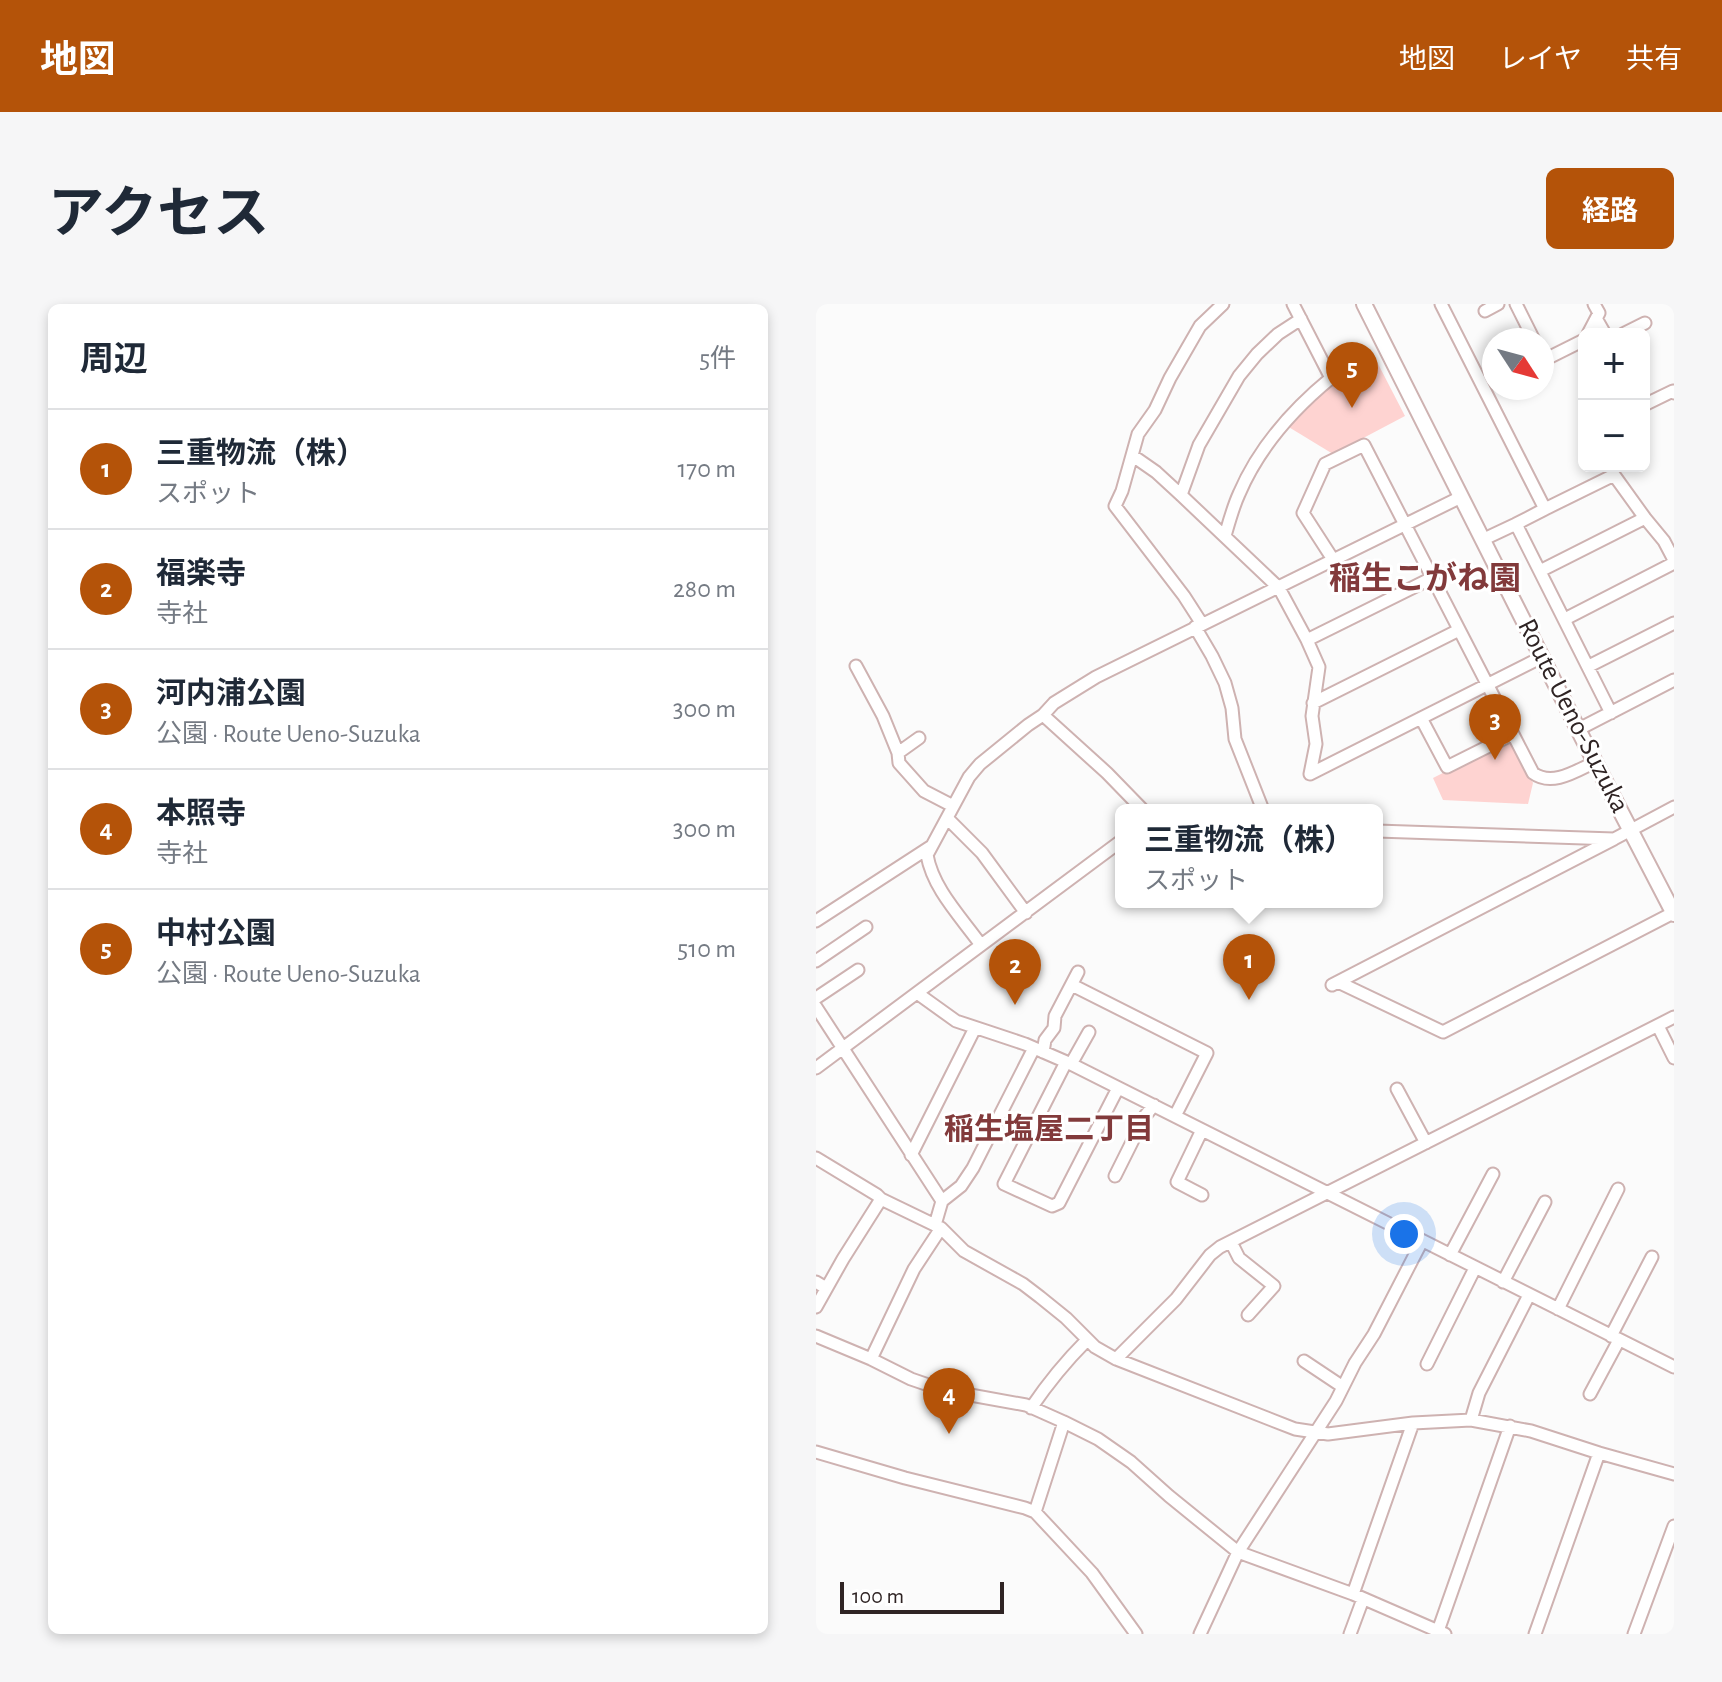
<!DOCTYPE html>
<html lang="ja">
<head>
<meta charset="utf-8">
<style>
  body { margin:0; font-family:"Alegreya Sans","Noto Sans JP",sans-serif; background:#f6f6f7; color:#1f2937 }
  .controls { position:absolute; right:24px; top:24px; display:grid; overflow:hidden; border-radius:12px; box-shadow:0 4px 12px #0003 }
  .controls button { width:72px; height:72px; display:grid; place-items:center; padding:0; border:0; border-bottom:2px solid #e0e1e3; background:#fff; color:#1f2937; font:40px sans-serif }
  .compass { position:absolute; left:666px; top:24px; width:72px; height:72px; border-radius:50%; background:#fff; box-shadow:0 4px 12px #0003; rotate:126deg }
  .scale { position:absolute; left:24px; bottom:20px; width:164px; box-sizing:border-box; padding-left:8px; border:4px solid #2f2424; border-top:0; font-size:22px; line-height:28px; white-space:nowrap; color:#2f2424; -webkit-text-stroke:6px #fff; paint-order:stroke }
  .you { position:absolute; left:588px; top:930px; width:28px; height:28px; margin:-20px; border:6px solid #fff; border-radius:50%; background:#1a73e8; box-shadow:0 0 0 12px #1a73e833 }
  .badge { display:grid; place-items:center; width:52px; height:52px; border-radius:50%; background:#b45309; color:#fff; font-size:26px; font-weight:700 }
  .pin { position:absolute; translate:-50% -66px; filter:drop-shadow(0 2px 4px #0008) }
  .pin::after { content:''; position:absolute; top:42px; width:28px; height:24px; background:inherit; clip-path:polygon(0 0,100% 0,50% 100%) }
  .popup { position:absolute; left:299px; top:500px; width:268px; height:104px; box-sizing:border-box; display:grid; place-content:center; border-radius:12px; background:#fff; filter:drop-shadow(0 2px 6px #0005); font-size:26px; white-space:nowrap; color:#747a83 }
  .popup b { font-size:30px; color:#1f2937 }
  .popup::after { content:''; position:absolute; left:50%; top:100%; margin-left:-16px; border:16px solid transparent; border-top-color:#fff }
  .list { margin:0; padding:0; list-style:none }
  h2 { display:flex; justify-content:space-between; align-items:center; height:104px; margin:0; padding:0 32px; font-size:34px }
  h2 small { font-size:26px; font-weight:400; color:#747a83 }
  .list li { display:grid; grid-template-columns:52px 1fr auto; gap:24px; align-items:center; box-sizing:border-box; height:120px; padding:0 32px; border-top:2px solid #e0e1e3 }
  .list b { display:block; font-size:30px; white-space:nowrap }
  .list p { margin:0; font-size:26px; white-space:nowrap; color:#747a83 }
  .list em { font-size:26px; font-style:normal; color:#747a83 }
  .map { position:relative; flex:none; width:858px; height:1330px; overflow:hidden; border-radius:12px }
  header { display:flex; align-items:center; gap:48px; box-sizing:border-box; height:112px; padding:0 40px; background:#b45309; color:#fff }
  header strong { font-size:38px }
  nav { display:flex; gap:44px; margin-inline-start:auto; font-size:28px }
  .intro { display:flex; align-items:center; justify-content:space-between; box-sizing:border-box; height:192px; padding:0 48px }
  h1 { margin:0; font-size:56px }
  .button { padding:20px 36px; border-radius:12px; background:#b45309; color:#fff; font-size:28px; font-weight:700 }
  main { display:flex; gap:48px; padding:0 48px }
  aside { flex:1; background:#fff; border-radius:12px; box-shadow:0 4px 12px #0003 }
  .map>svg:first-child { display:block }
  .green { fill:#fed3d1 }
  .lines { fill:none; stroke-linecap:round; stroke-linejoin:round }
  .minor-casing { stroke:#ceb2b1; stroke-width:15 }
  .major-casing { stroke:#ceb2b1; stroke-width:18 }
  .minor { stroke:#fff; stroke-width:11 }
  .major { stroke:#fff; stroke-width:14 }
  .labels { text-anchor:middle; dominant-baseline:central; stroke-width:6; stroke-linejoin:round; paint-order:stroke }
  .street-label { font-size:28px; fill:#2f2424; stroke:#fff }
  .neighbourhood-label { font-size:30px; font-weight:bold; fill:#823a3b; stroke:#fff }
  .quarter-label { font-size:32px; font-weight:bold; fill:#823a3b; stroke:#fff }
</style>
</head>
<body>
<header>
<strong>地図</strong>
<nav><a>地図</a><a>レイヤ</a><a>共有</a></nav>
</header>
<div class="intro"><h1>アクセス</h1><a class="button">経路</a></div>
<main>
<aside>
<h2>周辺<small>5件</small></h2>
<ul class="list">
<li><span class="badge">1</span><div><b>三重物流（株）</b><p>スポット</p></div><em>170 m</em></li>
<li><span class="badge">2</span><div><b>福楽寺</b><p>寺社</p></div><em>280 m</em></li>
<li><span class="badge">3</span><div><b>河内浦公園</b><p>公園 · Route Ueno-Suzuka</p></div><em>300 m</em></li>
<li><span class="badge">4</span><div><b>本照寺</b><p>寺社</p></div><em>300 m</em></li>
<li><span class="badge">5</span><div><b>中村公園</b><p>公園 · Route Ueno-Suzuka</p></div><em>510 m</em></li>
</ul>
</aside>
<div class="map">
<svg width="858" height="1330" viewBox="0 0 858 1330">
  <rect width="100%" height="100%" fill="#fbfbfb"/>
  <!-- green -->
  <path class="green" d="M560,56L589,112L517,150L471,122L495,96L524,74Z
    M690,437L696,438L717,479L712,500L627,496L617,474Z"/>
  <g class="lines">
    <!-- minor casing -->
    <g class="minor-casing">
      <path id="minor" d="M625,0L729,205L798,171L829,214L848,237L858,256
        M700,0L718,36
        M669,7L682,0
        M781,16L789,30
        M772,30L783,9L778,0
        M807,30L829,19
        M726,52L728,56L768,36
        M828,101L857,87L858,89
        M317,152L340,168L365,191L463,284L491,336L503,363L496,412L500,440L494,470
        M365,191L383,141L423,72L441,50L462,30L485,15
        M700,220L729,205
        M409,232C413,218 417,203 423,190C443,143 476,106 515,74L477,0
        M666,236L700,220L795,409
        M518,257L487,209L509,160L548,141L717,469C736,483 760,467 779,458
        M724,267L829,214
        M749,315L858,259
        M386,320L368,292L299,202L306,187L322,130L339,106L354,74L384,22L407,0
        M379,323L396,352L409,379L416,404L419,435L447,506
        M491,336L616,274
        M40,362L67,412L82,449L83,459L108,487L137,502
        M773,362L858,319
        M497,399L643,326
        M227,411L291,469L327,506
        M605,414L631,463L697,430
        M763,425L858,376
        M82,449L103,434
        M494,470L726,353
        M131,514L166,549L210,609
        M561,527L798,535L858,503
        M0,617L114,543
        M165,641C145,613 117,585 111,551L153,473L164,460L212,421L227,411L238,399L280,373L645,193
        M0,657L50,623
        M522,678L627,728L857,609
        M256,681L391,749L359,812
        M516,681L798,535
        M101,689L140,717L209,740L255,760L858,1063
        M0,694L42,666
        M0,703L126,897
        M842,722L858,754
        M227,748L229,736L238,724L239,712L262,668
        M250,758L188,880L236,902L243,899L302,784
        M255,760L273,728
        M0,764L305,537
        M581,785L610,839
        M386,826L361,878L386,891
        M95,851L159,724
        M0,854L61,891L65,895L125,924L148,947L207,980L224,993L250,1014L279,1043L300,1055L479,1125L512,1130L597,1119L655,1116L715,1127L783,1149L858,1170
        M299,872L329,812L338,801
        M119,921L126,897L145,882L157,864L218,744
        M415,938L423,954L458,982L432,1011
        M634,951L677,870
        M0,978L10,984
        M687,978L729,898
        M0,1003L27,955L65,895
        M742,1005L802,885
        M0,1032L55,1055L95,1075L127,1086L210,1101L248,1118L282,1135L315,1158L353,1192L422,1248L537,1290L629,1330
        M795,1032L836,953
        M55,1055L98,965L125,924
        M300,1055L360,995L394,951L404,943L858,713
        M488,1057L527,1083
        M611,1060L659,964
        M774,1090L803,1036
        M215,1104C232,1079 250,1057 271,1036
        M655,1116L663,1089L713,991
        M0,1148L89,1174L209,1204L219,1208L276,1269L320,1330
        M219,1208L248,1118
        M537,1290L597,1119
        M622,1327L694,1122
        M384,1330L422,1248L520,1097L539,1059L558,1030L606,937
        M534,1330L547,1295
        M719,1330L783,1149
        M818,1330L858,1222"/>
    </g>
    <!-- major casing -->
    <g class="major-casing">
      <path id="major" d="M548,0L767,435L858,610"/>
    </g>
    <!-- minor -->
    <use href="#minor" class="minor"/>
    <!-- major -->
    <use href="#major" class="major"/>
  </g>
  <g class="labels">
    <!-- street labels -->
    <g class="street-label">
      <text transform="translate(757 412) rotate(63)">Route Ueno-Suzuka</text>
    </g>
    <!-- neighbourhood labels -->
    <g class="neighbourhood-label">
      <text x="233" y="826">稲生塩屋二丁目</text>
    </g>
    <!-- quarter labels -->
    <g class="quarter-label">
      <text x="609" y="275">稲生こがね園</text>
    </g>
  </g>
</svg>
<div class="controls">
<button>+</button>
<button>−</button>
</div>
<svg class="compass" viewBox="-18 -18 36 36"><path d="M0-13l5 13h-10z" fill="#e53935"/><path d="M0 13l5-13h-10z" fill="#747a83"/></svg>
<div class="scale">100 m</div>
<div class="you"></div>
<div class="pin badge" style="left:433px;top:696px">1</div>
<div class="popup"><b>三重物流（株）</b>スポット</div>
<div class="pin badge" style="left:199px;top:701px">2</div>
<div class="pin badge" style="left:679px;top:456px">3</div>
<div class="pin badge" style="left:133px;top:1130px">4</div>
<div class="pin badge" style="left:536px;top:104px">5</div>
</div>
</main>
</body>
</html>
